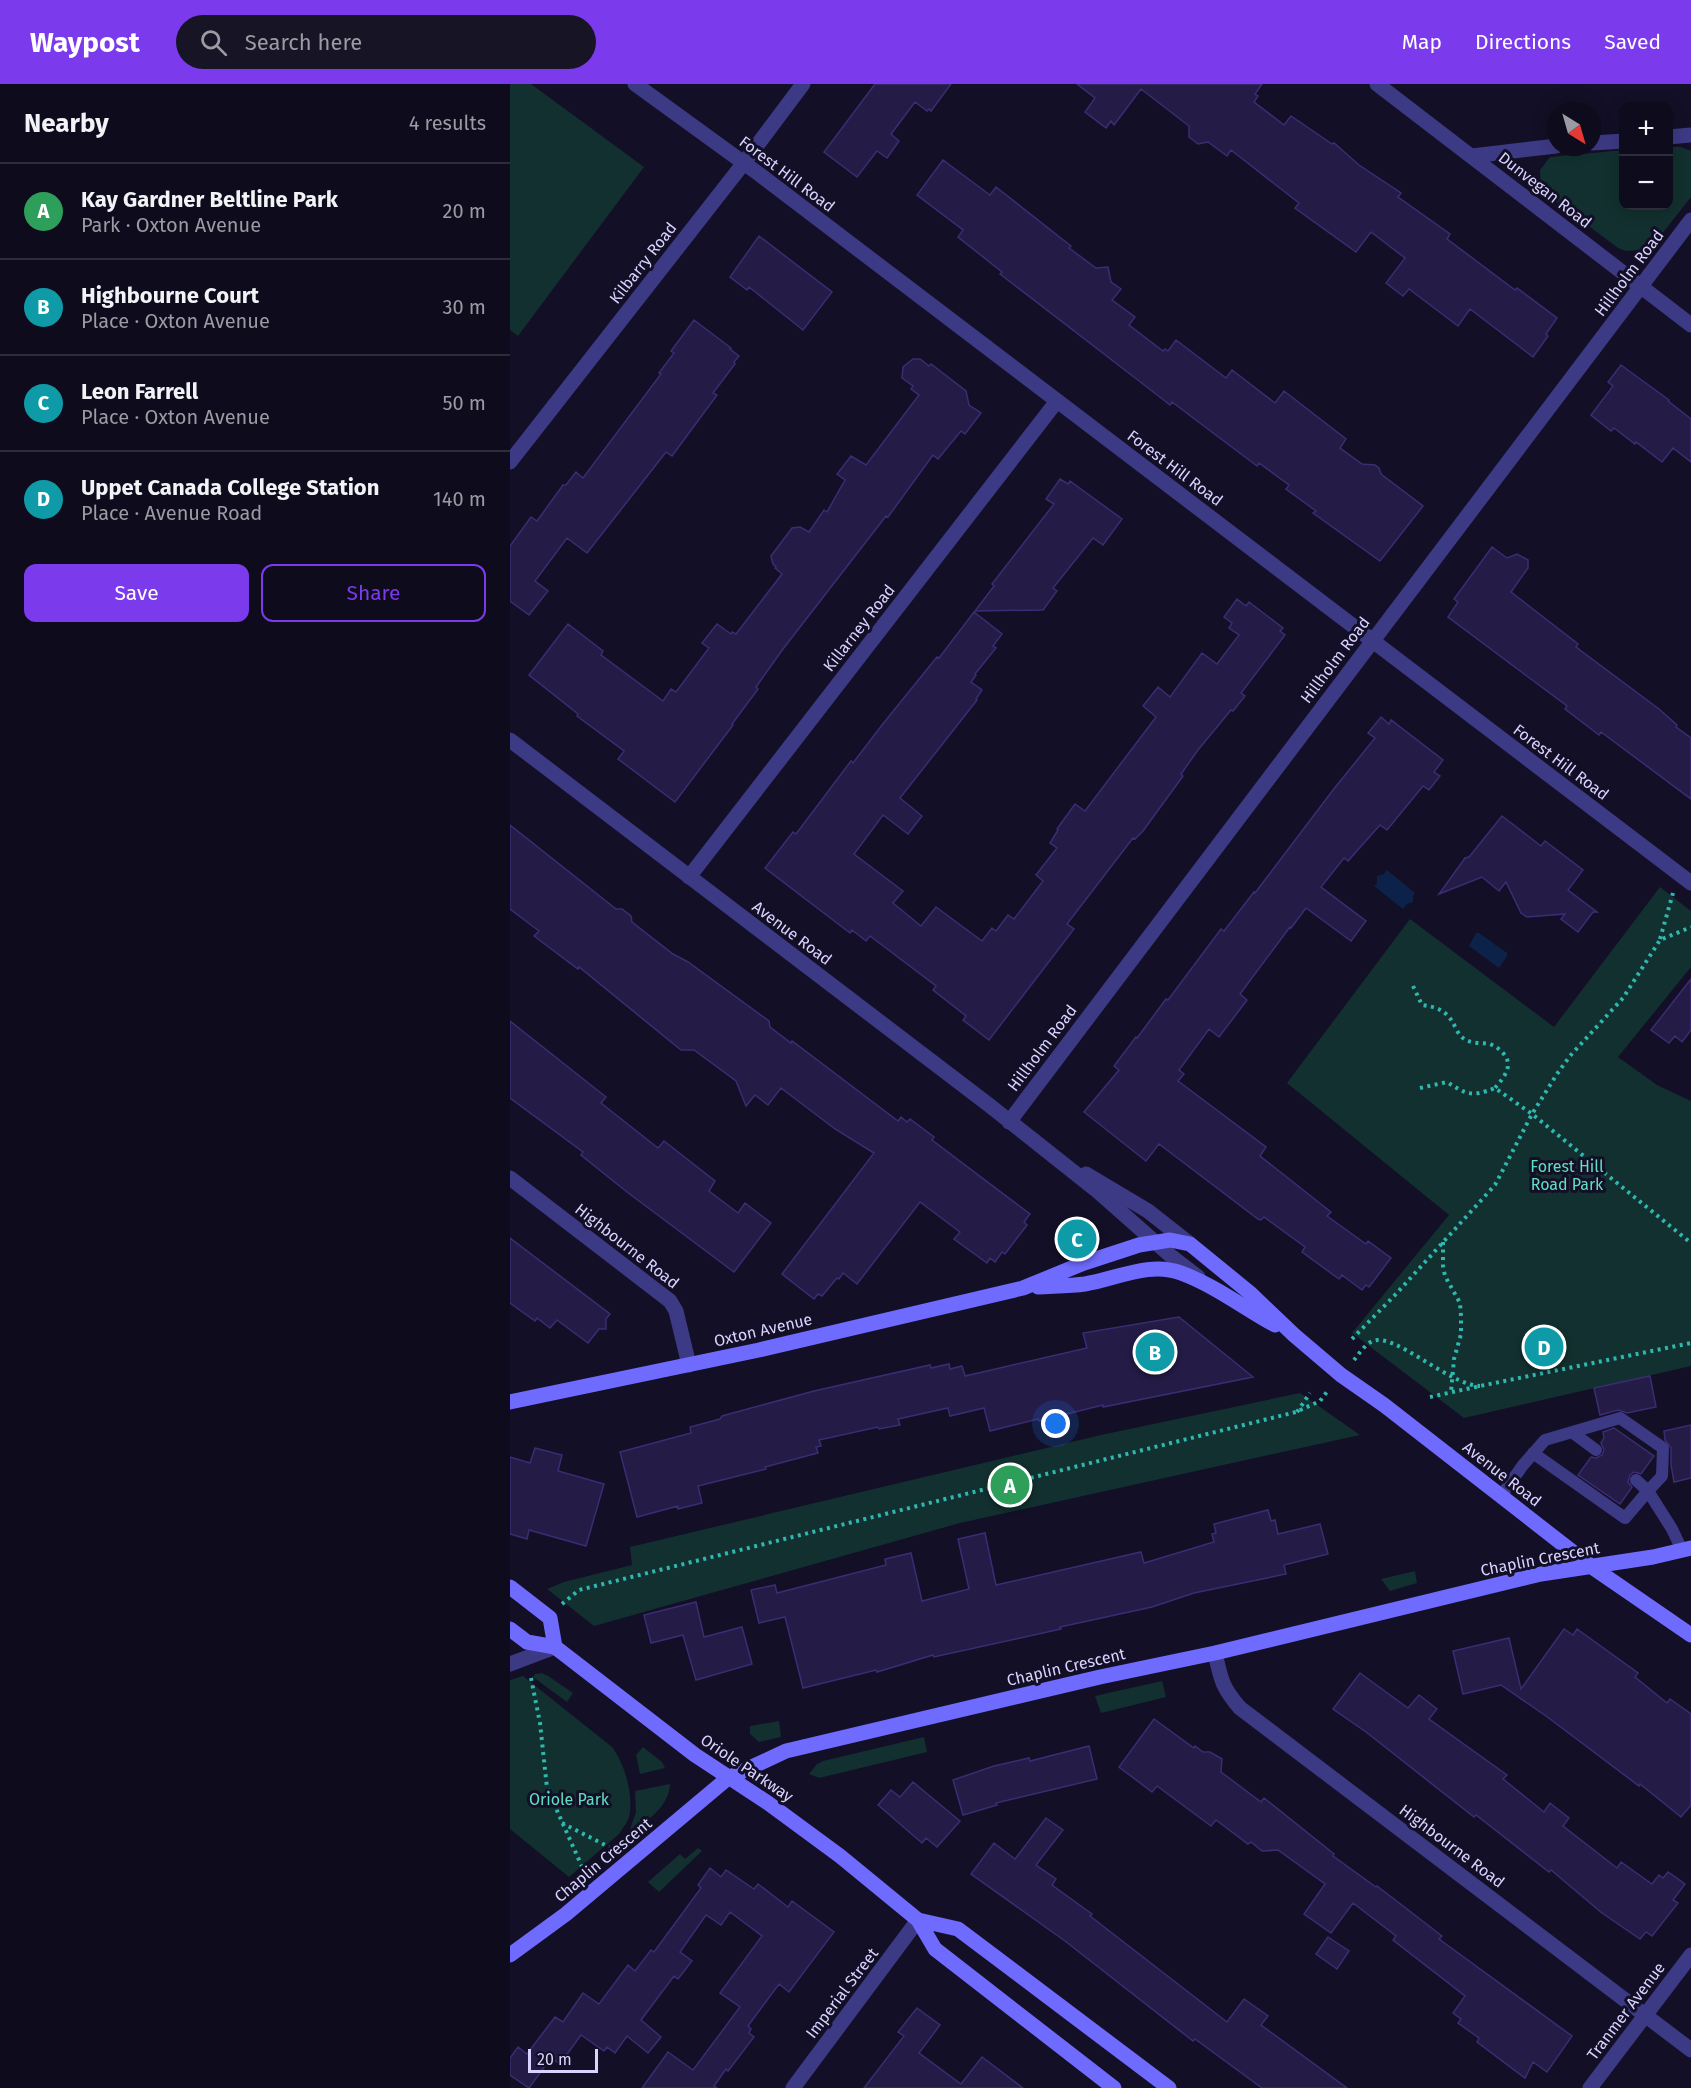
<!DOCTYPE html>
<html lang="en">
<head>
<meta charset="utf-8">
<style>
  body { margin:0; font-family:"Fira Sans",sans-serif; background:#171425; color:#f1f3f6 }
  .controls { position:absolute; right:18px; top:18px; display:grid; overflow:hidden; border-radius:12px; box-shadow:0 3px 15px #0003 }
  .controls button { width:54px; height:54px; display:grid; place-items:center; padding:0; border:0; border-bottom:2px solid #2e2b3b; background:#0e0b1c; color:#f1f3f6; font:30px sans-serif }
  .compass { position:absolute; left:1037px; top:18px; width:54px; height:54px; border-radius:50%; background:#0e0b1c; box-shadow:0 3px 15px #0003; rotate:143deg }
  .scale { position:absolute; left:18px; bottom:15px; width:70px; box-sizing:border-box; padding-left:6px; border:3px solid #d9d4ff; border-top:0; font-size:16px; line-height:21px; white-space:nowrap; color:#d9d4ff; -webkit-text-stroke:4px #130f26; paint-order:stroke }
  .you { position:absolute; left:546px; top:1340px; width:21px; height:21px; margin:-15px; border:4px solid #fff; border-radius:50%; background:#1a73e8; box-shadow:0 0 0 9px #1a73e833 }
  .badge { display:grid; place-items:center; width:39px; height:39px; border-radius:50%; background:#7c3aed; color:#fff; font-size:20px; font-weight:700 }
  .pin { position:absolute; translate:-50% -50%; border:3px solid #fff; box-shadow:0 2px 6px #0006 }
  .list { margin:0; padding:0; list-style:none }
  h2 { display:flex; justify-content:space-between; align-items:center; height:78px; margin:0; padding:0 24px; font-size:26px }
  h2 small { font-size:20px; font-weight:400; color:#9b9ba3 }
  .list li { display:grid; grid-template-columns:39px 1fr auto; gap:18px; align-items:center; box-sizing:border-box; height:96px; padding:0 24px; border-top:2px solid #2e2b3b }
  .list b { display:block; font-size:22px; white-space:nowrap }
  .list p { margin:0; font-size:20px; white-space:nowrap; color:#9b9ba3 }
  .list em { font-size:20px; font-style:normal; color:#9b9ba3 }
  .actions { display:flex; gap:12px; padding:18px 24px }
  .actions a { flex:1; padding:14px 0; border:2px solid #7c3aed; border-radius:12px; text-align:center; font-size:21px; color:#7c3aed }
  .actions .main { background:#7c3aed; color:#fff }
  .icon { flex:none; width:33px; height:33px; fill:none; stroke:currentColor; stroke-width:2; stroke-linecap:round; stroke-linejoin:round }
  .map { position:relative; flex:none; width:1181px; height:2004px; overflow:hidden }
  header { display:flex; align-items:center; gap:36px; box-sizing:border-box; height:84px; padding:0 30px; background:#7c3aed; color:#fff }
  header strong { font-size:28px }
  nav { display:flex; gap:33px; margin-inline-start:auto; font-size:21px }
  .search { width:420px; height:54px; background:#171425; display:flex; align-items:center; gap:15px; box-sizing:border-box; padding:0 21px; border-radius:33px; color:#9b9ba3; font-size:22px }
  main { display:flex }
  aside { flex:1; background:#0e0b1c }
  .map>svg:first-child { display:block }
  .green { fill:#12302f }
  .water { fill:#0c2248 }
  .building { fill:#241b47; stroke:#3b2d73; stroke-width:1.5 }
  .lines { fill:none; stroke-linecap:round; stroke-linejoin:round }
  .path { stroke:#2fb8b0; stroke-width:4; stroke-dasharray:3 4.5; stroke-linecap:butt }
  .lane { stroke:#3d3a85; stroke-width:12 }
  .street { stroke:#3d3a85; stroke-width:15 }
  .secondary { stroke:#6f6bff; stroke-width:15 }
  .labels { text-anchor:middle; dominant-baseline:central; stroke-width:6; stroke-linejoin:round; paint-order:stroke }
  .street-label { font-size:16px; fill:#d9d4ff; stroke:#130f26 }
  .park-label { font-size:16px; fill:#5fe0c0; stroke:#130f26 }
</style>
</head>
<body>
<header>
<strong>Waypost</strong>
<div class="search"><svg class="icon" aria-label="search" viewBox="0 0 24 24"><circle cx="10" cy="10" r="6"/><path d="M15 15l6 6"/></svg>Search here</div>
<nav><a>Map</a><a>Directions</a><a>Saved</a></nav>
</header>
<main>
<aside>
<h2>Nearby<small>4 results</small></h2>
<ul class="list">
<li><span class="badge" style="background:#2e9e5b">A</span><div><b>Kay Gardner Beltline Park</b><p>Park · Oxton Avenue</p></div><em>20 m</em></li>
<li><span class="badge" style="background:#0f9aa8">B</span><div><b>Highbourne Court</b><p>Place · Oxton Avenue</p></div><em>30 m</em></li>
<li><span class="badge" style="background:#0f9aa8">C</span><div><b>Leon Farrell</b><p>Place · Oxton Avenue</p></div><em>50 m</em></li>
<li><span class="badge" style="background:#0f9aa8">D</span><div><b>Uppet Canada College Station</b><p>Place · Avenue Road</p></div><em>140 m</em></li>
</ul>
<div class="actions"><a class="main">Save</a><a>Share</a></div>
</aside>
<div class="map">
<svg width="1181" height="2004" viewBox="0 0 1181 2004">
  <rect width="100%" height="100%" fill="#130f26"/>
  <!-- green -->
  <path class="green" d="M0,0H21L134,83L8,252L0,246Z
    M1159,63H1171L1181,67V113L1144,160L1135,166L1116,167L1108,164L1036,110L1031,104L1030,86L1040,73L1113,66L1114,122H1158Z
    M1150,803L1181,827V883L1108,973L1147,1001L1181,1017V1282L954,1334L842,1249L939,1131L777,999L900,835L1044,943Z
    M790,1309L850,1351L450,1439L84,1542L37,1505L54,1498L122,1481L120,1463L591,1351Z
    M905,1487L907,1499L880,1507L871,1495Z
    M32,1589L38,1592L63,1609L57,1618L23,1593L25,1590Z
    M13,1592L102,1663C115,1680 124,1712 119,1733C117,1739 112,1745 109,1750L59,1793L0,1745V1596Z
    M652,1597L656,1613L591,1629L585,1612Z
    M269,1637L271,1653L249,1658L240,1650V1642Z
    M414,1653L417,1668L309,1694L299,1690L307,1680L313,1677Z
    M133,1663L152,1678L155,1684L130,1690L126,1671Z
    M160,1700C159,1724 135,1738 118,1751L126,1728L125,1707Z
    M188,1764L192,1767L149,1808L138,1798L170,1770L175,1775Z"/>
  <!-- water -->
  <path class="water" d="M877,786L905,809L903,813V818L897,820L893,825L864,802L867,799V792L874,790Z
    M966,849H969L997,869V872L989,884L959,862Z"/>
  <!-- building -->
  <path class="building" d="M365,0H441L421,27L419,25L417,27L405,18L381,50L389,57L377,74L367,67L347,93L314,68Z
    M567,0H752L745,10L748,12L744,18L774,41L781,32L822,60L824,59L849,81L891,109L888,113L940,150L937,155L1005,206L1007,204L1047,234L1036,250L1038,252L1023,273L960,225L948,242L899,205L893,212L876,199L895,174L861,148L846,168L785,124L789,119L721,66L717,72L698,58L688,60L679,53V42L631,5L604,41L601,37L596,44L575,28L585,14Z
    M433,76L480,111L486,103L561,162L559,164L586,184L598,183L601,198L611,205L602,216L625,233L619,241L653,267L655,265L658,267L666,256L716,294L722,286L765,319L774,307L836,355L830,364L852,380L865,381L869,384L871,390L913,422L870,477L803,429L806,427L776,405L779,401L749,379L747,382L662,318L660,321L633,300L490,190L492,188L448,153L453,146L407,111Z
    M249,152L322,208L293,246L239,203L237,206L220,193Z
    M184,236L221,264L220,265L229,272L224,278L225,280L203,309L207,311L162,372L156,368L77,469L57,454L25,497L38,507L19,531L0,517V462L21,433L27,437L53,401H56L66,388L73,394L151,290L149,289L164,269L161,267Z
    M403,275H410L419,282L421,280L456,307L459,321L471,329L455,350L451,347L428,375L423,371L378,433L376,432L273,565L246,603L248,605L222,640L223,641L165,718L108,675L114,667L67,632L68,630L19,591L58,540L93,567L91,571L153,617L161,605L166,608L199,564L192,559L207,540L221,550L222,548L226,550L272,490L265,484L266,483L263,480L261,472L282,444L290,443L299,448L314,426L317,428L335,396L327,390L341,372L356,381L409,311L401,305L403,302L392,294L393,283Z
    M1111,281L1159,316L1158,317L1181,335V378L1163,364L1152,378L1126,358L1125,360L1104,344L1101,347L1081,331L1103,302L1098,298Z
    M550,395L558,400L560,397L612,435L593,461L583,454L543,504L547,507L533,526L465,527L484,502L482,500L544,420L536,415Z
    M982,463L997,474L1007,470L1018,476V484L1001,508L1068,560L1066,563L1149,625L1167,641L1166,643L1181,654V715L1091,648L1089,651L1055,625L1057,622L938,533L948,518L944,515Z
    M727,515L736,522L739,518L773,544L770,547L775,551L731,609L735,612L723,627L721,626L688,666L671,690L673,692L633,747L625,755L623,754L557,840L564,845L479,956L453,936L456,932L423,906L426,902L360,852L356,857L342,846L340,849L255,784L283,748L286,750L341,677L343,679L372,641L427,573L429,574L464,528L492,550L483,562L486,564L465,590L466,591L461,598L472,606L466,615L467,616L390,714L412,732L398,750L373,731L344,770L393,807L383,819L411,842L426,823L472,857L482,844L486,847L498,831L504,835L533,797L526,791L547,764L540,759L548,746L547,745L565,720L575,727L646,633L633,622L648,603L660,613L692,569L707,580L729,551L719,544L722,539L714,533Z
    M871,633L879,640L881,636L933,676L924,688L930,692L919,706L913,702L877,746L870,741L838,777L834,774L811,803L856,837L841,857L796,824L781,844L780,843L730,910L737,916L709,953L699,945L669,986L674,990L668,997L756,1063L750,1072L821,1128L817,1132L856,1160L858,1157L881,1174L859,1203L856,1201L852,1206L832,1191L829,1195L792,1168L795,1163L754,1133L751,1136L748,1135L649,1060L636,1077L574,1028L609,986L604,982L626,953L627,954L656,915L658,916L711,845L714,847L744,808L745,809L823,706L865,654L858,649Z
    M992,732L1031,762L1035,757L1073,786L1058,806L1087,828H1083L1068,848L1051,835L1055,830L1017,833L1011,829L996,798L989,807L972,793L929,810L955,774L959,773Z
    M0,741L106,825H112L121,832L122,838L163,870L178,878L259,937L260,943L281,959L282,957L388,1037L391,1033L397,1038L400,1035L424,1053L422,1056L520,1130L514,1138L517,1141L495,1170L492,1168L485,1178L480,1174L477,1179L444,1155L450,1148L410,1118L347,1200L333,1189L329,1195L327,1194L312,1212L308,1210L304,1215L272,1190L364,1069L325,1045L271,1004L258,1021L245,1011L236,1022L226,997L184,966H171L69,883L68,885L24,852L29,847L0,825Z
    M1181,895V946L1172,958L1165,952L1159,959L1141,946Z
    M0,937L96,1013L91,1019L148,1064L154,1057L205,1097L199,1107L228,1129L235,1119L261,1139L224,1188L117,1108L71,1071L73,1068L0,1014Z
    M0,1154L100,1230L96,1235V1245H89L78,1259L47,1236L40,1244L27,1234L25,1237L0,1219Z
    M669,1233L743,1293L593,1323V1321L529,1337L528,1335L480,1347L474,1324L440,1332L438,1324L388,1335L390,1341L369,1345L368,1343L309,1356L311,1362L306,1363L308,1369L255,1383L256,1385L188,1402L192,1419L168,1425V1422L127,1433L110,1368L181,1349L180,1343L210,1335L212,1332L304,1307L420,1281L421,1284L439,1280L440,1285L452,1282L455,1292L577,1264L573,1249Z
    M1140,1292L1146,1323L1117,1329L1108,1326L1090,1331L1084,1304Z
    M1181,1341V1394L1164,1398L1161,1381V1364L1155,1356L1154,1347Z
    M1104,1344L1144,1372L1131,1390L1124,1388L1120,1391L1118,1398L1122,1403L1110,1420L1068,1391L1081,1373L1086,1374L1092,1371L1094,1366L1091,1359L1094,1354L1093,1348Z
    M25,1364L52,1371L48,1387L94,1400L76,1462L19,1446L17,1455L0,1450V1373L20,1379Z
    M758,1426L761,1437L765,1436L768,1450L810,1440L818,1470L774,1481L776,1490L684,1509L642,1523L550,1543L551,1545L424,1573L423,1571L367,1588L366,1586L293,1604L275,1533L249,1539L241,1506L265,1501L267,1509L376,1481L375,1475L401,1469L412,1517L459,1505L448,1455L475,1449L486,1501L631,1468L634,1479L704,1458L702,1450L706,1449L704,1440Z
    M186,1518L194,1553L232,1543L242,1580L186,1596L173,1551L141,1559L134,1531Z
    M1054,1545L1063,1551L1067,1545L1128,1589L1125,1593L1157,1619L1160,1615L1181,1630V1721L1171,1733L1130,1700L1129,1702L1036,1632L991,1601L953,1610L943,1567L999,1554L1011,1605Z
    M850,1589L898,1624L909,1611L927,1625L919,1635L997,1691L993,1695L1034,1728L1040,1719L1059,1734L1053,1742L1107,1784L1111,1778L1142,1800L1149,1791L1153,1794L1158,1788L1175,1800L1163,1816L1168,1819L1142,1852L1136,1848L1130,1855L1092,1829L1041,1786L1039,1788L966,1731L964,1733L856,1648L823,1625Z
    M644,1635L684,1664L685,1662L693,1668H700L712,1675L711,1688L751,1718L754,1714L824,1770L823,1772L866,1803L867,1802L932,1852L929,1855L1062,1952L1037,1988L1023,1978L1015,1994L967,1958L969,1954L948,1939L951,1935L943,1929L955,1912L883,1856L886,1852L843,1819L821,1849L794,1830L815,1800L768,1766L752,1767L741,1758L738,1760L706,1736L701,1742L647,1702L642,1708L609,1683Z
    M579,1662L587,1695L486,1719L487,1721L453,1731L443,1696L484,1682L519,1674L520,1677Z
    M403,1698L450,1737L427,1763L416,1754L412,1759L368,1721L381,1706L390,1713Z
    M536,1734L553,1746L526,1781L546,1795L542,1801L582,1830L580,1832L717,1938L734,1915L758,1932L751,1941L837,2004H752L685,1955L683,1957L555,1857L461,1790L484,1759L505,1775Z
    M200,1784L211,1793L216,1786L244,1805L248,1800L278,1823L282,1817L324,1848L279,1908L269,1900L238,1942L241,1945L239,1949L244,1953L218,1987L216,1985L204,2002L207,2004H132L158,1968L183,1986L230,1923L210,1909L252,1852L220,1828L211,1841L196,1831L170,1868L182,1877L168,1895L164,1892L131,1936L151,1953L138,1969L117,1952L105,1969L97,1963L94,1967L71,1951L50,1980L41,1974L19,2004L0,1991V1974L8,1963L17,1970L45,1933L53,1938L73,1909L89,1920L118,1881L125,1887L141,1866L144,1868L191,1804L188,1801Z
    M818,1853L839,1867L827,1885L806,1870Z
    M407,1924L430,1941L409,1969L451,2000L472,1973L513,2004H354L394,1952L388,1948Z"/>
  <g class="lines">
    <!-- path -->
    <path class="path" d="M1150,855L1163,809
      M903,902L912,921C926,923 936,926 943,939C945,942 947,948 950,951C958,961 970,958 980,960C985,962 989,965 992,968C1005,981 994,993 985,1004
      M910,1004L937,998C957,1011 962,1013 985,1004L1022,1030L1181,1159
      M933,1158V1182L935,1192L950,1219L951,1232V1250L944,1275L941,1308
      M842,1255L886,1210L985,1101L1022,1030L1047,990L1060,972L1113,914L1150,856L1181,843
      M844,1276C849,1270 855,1260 863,1257C884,1248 939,1301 970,1302
      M920,1313L970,1302L1181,1259
      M787,1328L800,1309
      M52,1520L69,1506L786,1328L810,1317L819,1305
      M21,1594L30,1639L37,1704L73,1785
      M52,1739L99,1763"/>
    <!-- lane -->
    <path class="lane" d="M1063,1349L1086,1366
      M1023,1369L1115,1434L1138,1407L1126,1396
      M991,1412L1013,1381L1035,1356L1110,1334L1153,1364L1152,1392L1138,1407L1162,1445L1172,1466"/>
    <!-- street -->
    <path class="street" d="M125,0L249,90L1181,799
      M867,0L1181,241
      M1158,53L1181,51
      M1082,59L1114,57
      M962,72L1046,62
      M0,378L233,80L293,0
      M0,656L479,1021L585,1105L662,1173L688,1193
      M179,793L547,317
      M499,1038L1181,136
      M576,1090L638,1127L680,1160
      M0,1094L160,1217L166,1227L179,1281
      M705,1569C711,1596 712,1603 730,1624L1181,1966
      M0,1580L45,1563
      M283,2004L408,1836
      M1080,2004L1181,1871"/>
    <!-- secondary -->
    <path class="secondary" d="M528,1203C544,1202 560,1202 575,1200C606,1195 640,1177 671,1189C704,1201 734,1224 765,1241
      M0,1318L249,1266L513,1204L574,1179L629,1161L660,1156L680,1160L740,1209L784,1251L831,1291L874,1321L1082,1483L1181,1551
      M0,1503L40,1534L45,1563
      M0,1545L17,1558L45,1563L185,1671L258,1719L330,1772L408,1836L425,1865L604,2004
      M408,1836L448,1845L659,2004
      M0,1871L56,1830L218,1694L276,1667L590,1593L705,1569L1031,1490L1143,1473L1181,1464"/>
  </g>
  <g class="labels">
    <!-- street labels -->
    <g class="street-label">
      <text transform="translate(277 90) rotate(37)">Forest Hill Road</text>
      <text transform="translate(1035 106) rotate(38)">Dunvegan Road</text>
      <text transform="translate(133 179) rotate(-52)">Kilbarry Road</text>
      <text transform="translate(1119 189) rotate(-53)">Hillholm Road</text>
      <text transform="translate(665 384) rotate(37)">Forest Hill Road</text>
      <text transform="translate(349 544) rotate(-52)">Killarney Road</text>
      <text transform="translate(825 576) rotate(-53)">Hillholm Road</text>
      <text transform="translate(1051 678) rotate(37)">Forest Hill Road</text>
      <text transform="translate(282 849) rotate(37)">Avenue Road</text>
      <text transform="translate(532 964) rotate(-53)">Hillholm Road</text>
      <text transform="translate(117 1162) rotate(38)">Highbourne Road</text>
      <text transform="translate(253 1246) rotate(-13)">Oxton Avenue</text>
      <text transform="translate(992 1390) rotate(38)">Avenue Road</text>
      <text transform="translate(1030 1475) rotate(-11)">Chaplin Crescent</text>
      <text transform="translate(556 1583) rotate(-13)">Chaplin Crescent</text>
      <text transform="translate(237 1684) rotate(34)">Oriole Parkway</text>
      <text transform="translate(942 1762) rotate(37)">Highbourne Road</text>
      <text transform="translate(93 1776) rotate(-40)">Chaplin Crescent</text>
      <text transform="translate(332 1909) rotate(-53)">Imperial Street</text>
      <text transform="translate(1116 1927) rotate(-53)">Tranmer Avenue</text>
    </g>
    <!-- park labels -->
    <g class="park-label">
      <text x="1057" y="1082">Forest Hill<tspan x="1057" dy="18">Road Park</tspan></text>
      <text x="59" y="1715">Oriole Park</text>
    </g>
  </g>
</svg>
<div class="controls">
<button>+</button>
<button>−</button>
</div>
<svg class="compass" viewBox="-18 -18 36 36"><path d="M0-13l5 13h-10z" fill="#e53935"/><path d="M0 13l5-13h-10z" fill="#9b9ba3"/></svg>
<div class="scale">20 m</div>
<div class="you"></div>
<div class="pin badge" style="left:500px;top:1401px;background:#2e9e5b">A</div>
<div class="pin badge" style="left:645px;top:1268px;background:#0f9aa8">B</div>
<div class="pin badge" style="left:567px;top:1155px;background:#0f9aa8">C</div>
<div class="pin badge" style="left:1034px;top:1263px;background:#0f9aa8">D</div>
</div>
</main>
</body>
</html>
